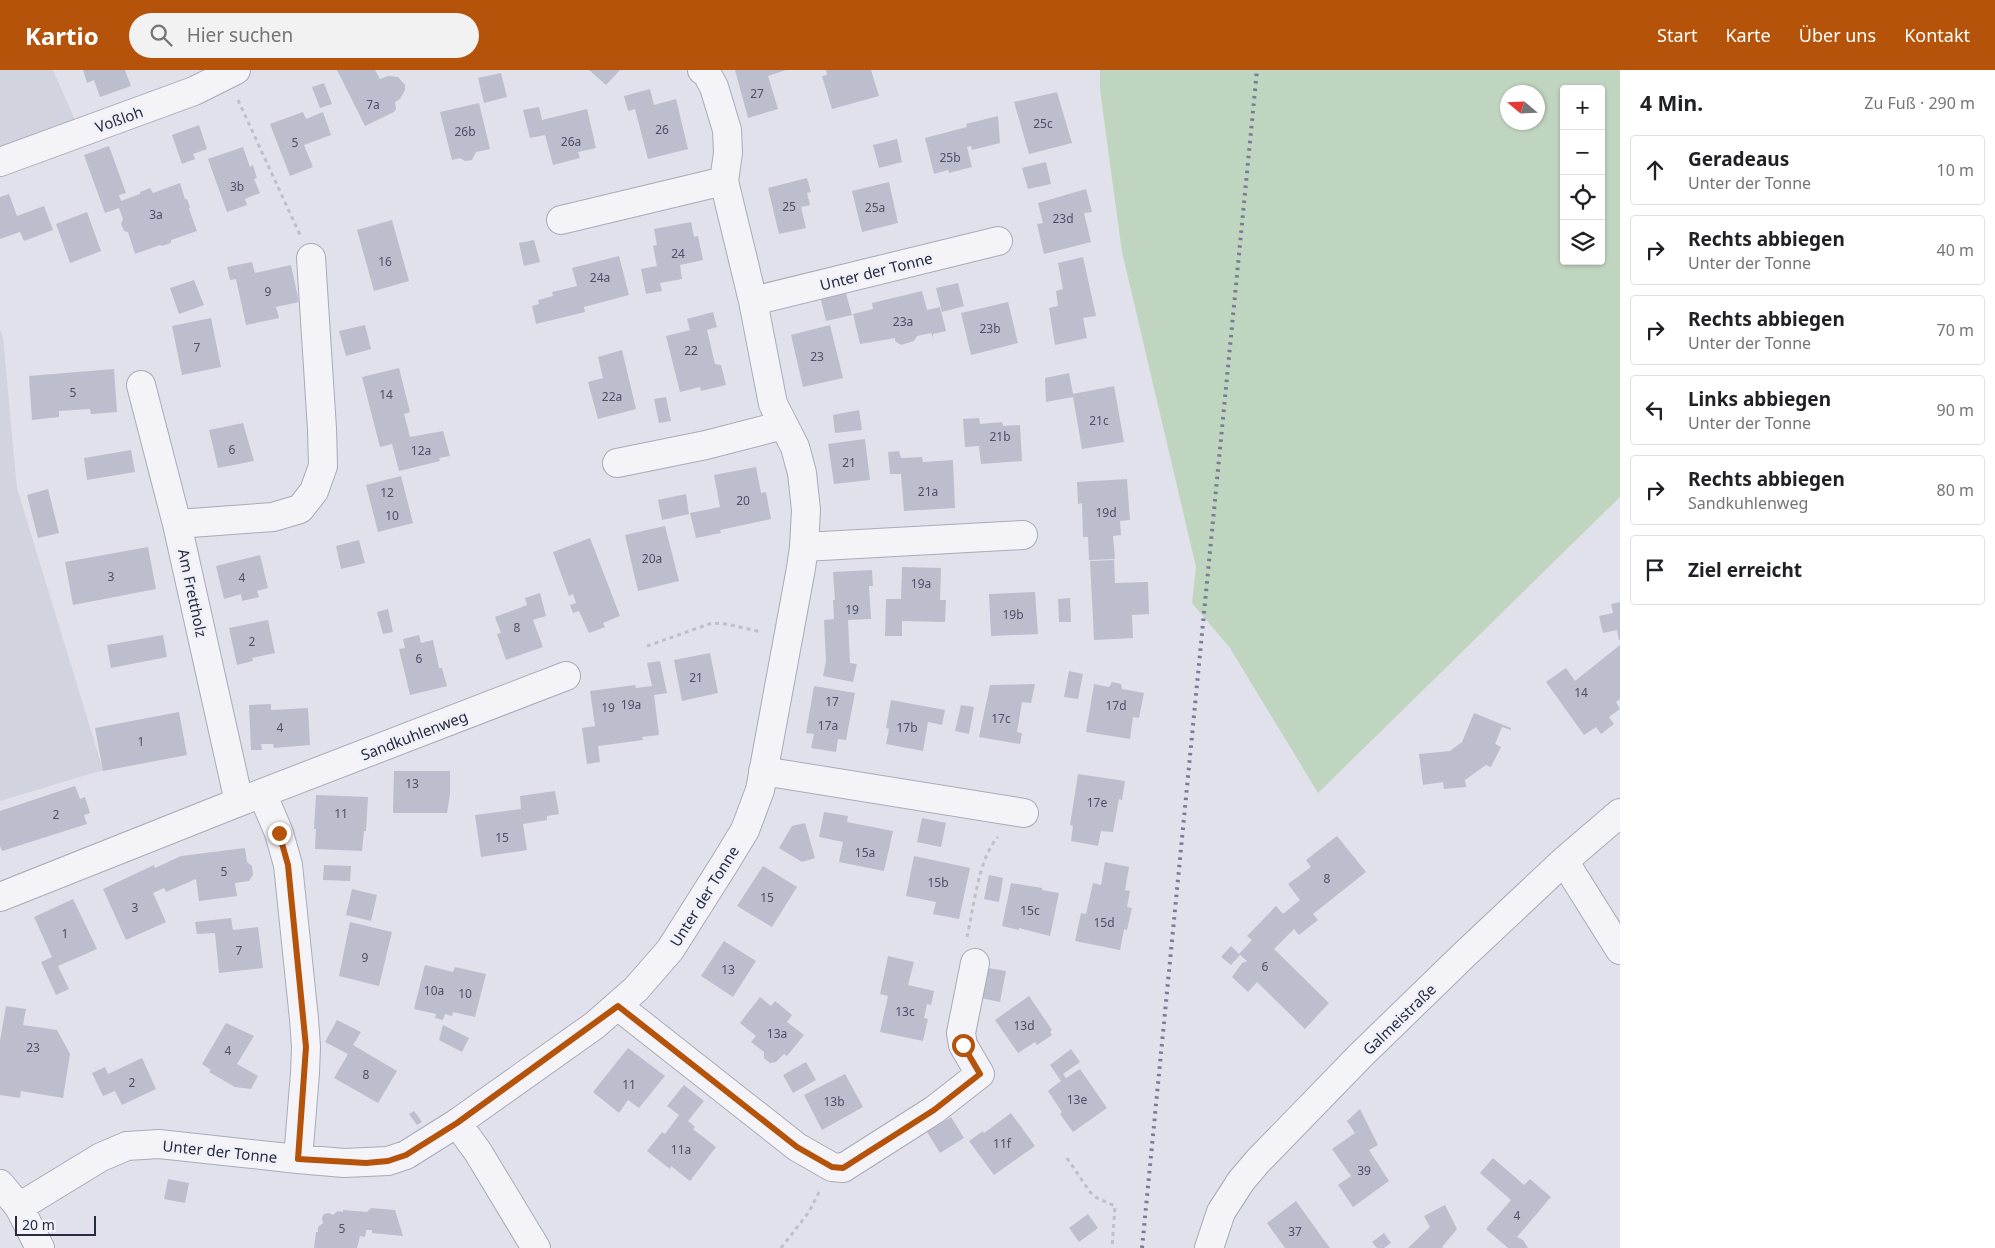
<!DOCTYPE html>
<html lang="de">
<head>
<meta charset="utf-8">
<style>
  body { margin:0; font-family:"Noto Sans",sans-serif; background:#f2f2f2; color:#202124 }
  .controls { position:absolute; right:15px; top:15px; display:grid; overflow:hidden; border-radius:5px; box-shadow:0 1px 4px #0004 }
  .controls button { width:45px; height:45px; display:grid; place-items:center; padding:0; border:0; border-bottom:1px solid #e0e0e0; background:#fff; color:#202124; font:25px sans-serif }
  .compass { position:absolute; left:1500px; top:15px; width:45px; height:45px; border-radius:50%; background:#fff; box-shadow:0 1px 4px #0004; rotate:289deg }
  .scale { position:absolute; left:15px; bottom:12px; width:81px; box-sizing:border-box; padding-left:5px; border:2px solid #262a43; border-top:0; font-size:14px; line-height:18px; white-space:nowrap; color:#262a43; -webkit-text-stroke:4px #eff1f7; paint-order:stroke }
  .stop { position:absolute; width:15px; height:15px; margin:-11px; border:4px solid #b45309; border-radius:50%; background:#fff }
  .stop.end { background:#b45309; border-color:#fff; box-shadow:0 1px 5px #0008 }
  .list { margin:0; padding:0; list-style:none }
  h2 { display:flex; justify-content:space-between; align-items:center; height:65px; margin:0; padding:0 20px; font-size:21px }
  h2 small { font-size:16px; font-weight:400; color:#757577 }
  .list li { display:grid; grid-template-columns:32px 1fr auto; gap:15px; align-items:center; box-sizing:border-box; height:70px; margin:0 10px 10px; padding:0 10px; border:1px solid #e0e0e0; border-radius:5px }
  .list b { display:block; font-size:19px; white-space:nowrap }
  .list p { margin:0; font-size:16px; white-space:nowrap; color:#757577 }
  .list em { font-size:16px; font-style:normal; color:#757577 }
  .icon { flex:none; width:28px; height:28px; fill:none; stroke:currentColor; stroke-width:2; stroke-linecap:round; stroke-linejoin:round }
  .map { position:relative; flex:none; width:1620px; height:1178px; overflow:hidden }
  header { display:flex; align-items:center; gap:30px; box-sizing:border-box; height:70px; padding:0 25px; background:#b45309; color:#fff }
  header strong { font-size:24px }
  nav { display:flex; gap:28px; margin-inline-start:auto; font-size:18px }
  .search { width:350px; height:45px; background:#f2f2f2; display:flex; align-items:center; gap:12px; box-sizing:border-box; padding:0 18px; border-radius:28px; color:#757577; font-size:19px }
  main { display:flex }
  aside { flex:1; background:#fff }
  .map>svg:first-child { display:block }
  .built { fill:#d1d3df }
  .green { fill:#c0d5c0; fill-rule:evenodd }
  .building { fill:#bcbece }
  .lines { fill:none; stroke-linecap:round; stroke-linejoin:round }
  .minor-casing { stroke:#a8aab8; stroke-width:30 }
  .path { stroke:#bebfc9; stroke-width:3; stroke-dasharray:4 4; stroke-linecap:butt }
  .minor { stroke:#f3f3f8; stroke-width:28 }
  .rail { stroke:#777b95; stroke-width:4; stroke-dasharray:2.5 5; stroke-linecap:butt }
  .route { stroke:#b45309; stroke-width:6 }
  .labels { text-anchor:middle; dominant-baseline:central; stroke-width:5; stroke-linejoin:round; paint-order:stroke }
  .number-label { font-size:12px; fill:#4c4f66 }
  .street-label { font-size:15px; fill:#262a43; stroke:#eff1f7 }
</style>
</head>
<body>
<header>
<strong>Kartio</strong>
<div class="search"><svg class="icon" aria-label="search" viewBox="0 0 24 24"><circle cx="10" cy="10" r="6"/><path d="M15 15l6 6"/></svg>Hier suchen</div>
<nav><a>Start</a><a>Karte</a><a>Über uns</a><a>Kontakt</a></nav>
</header>
<main>
<div class="map">
<svg width="1620" height="1178" viewBox="0 0 1620 1178">
  <rect width="100%" height="100%" fill="#e0e1ea"/>
  <!-- built -->
  <path class="built" d="M0,0H53L75,50L0,78Z
    M0,260L3,267L17,418L103,700L0,731Z"/>
  <!-- green -->
  <path class="green" d="M1100,0H1620V427L1318,723L1230,578L1192,533L1196,497L1122,182L1100,20ZM1564,19H1601V191H1564ZM1508,22H1538V52H1508Z"/>
  <!-- building -->
  <path class="building" d="M83,0H125L131,16L100,27L94,10L87,13Z
    M337,0H375L380,9L388,6L398,7L405,15V20L400,29L395,32L396,39L394,42L365,56Z
    M589,0H620L606,15Z
    M735,0H786L768,6L778,39L748,48Z
    M826,0H871L879,26L832,39L822,6L827,5Z
    M501,3L507,27L484,33L478,8Z
    M324,13L332,34L320,38L312,17Z
    M650,19L654,35L676,29L688,79L648,89L635,39L628,41L624,26Z
    M1057,22L1072,73L1029,84L1014,32Z
    M479,33L490,79L476,82L472,90L465,91L460,88L452,90L440,42Z
    M539,37L542,50L587,39L596,78L578,82L580,88L553,95L545,65L530,68L523,40Z
    M303,42L306,49L323,42L331,65L304,75L313,97L290,106L270,54Z
    M998,46L1000,73L972,80L971,76L967,77L972,97L949,103L948,100L934,104L925,68L967,57L966,54Z
    M199,55L207,79L193,84L195,89L182,94L172,65Z
    M897,69L902,92L879,98L873,75Z
    M109,76L126,123L119,125L121,131L140,124V122L150,118L153,123L180,113L185,129H187L190,137L189,139L197,161L171,170V173L162,176L160,175L135,184L128,162L124,161L121,154L123,149L119,138L105,143L84,85Z
    M243,77L250,97L253,95L257,108L254,109L260,123L245,129L247,135L227,142L208,89Z
    M1046,92L1051,114L1028,119L1022,98Z
    M807,108L811,122L807,123L810,135L801,137L806,158L779,164L768,118Z
    M889,112L898,153L862,162L852,121Z
    M1086,119L1092,142L1084,143L1091,172L1044,184L1037,154L1043,153L1038,133Z
    M9,124L17,146L44,136L53,160L24,171L20,162L0,169V127Z
    M87,142L101,181L70,193L56,154Z
    M392,150L409,211L374,221L357,160Z
    M691,152L694,167L698,166L703,190L680,195L682,209L660,213L662,221L646,224L641,199L657,196L653,176L657,175L654,159Z
    M534,170L540,192L524,196L519,173Z
    M619,186L629,225L584,237L585,242L536,254L532,236L539,234L538,230L553,226L552,222L577,216L572,198Z
    M1083,187L1096,246L1083,248L1087,268L1055,275L1049,238L1058,236L1056,221L1063,219L1058,193Z
    M252,192L255,203L291,195L299,232L276,237L279,248L246,255L236,209L230,210L227,197Z
    M194,210L204,235L179,244L170,218Z
    M958,213L964,236L942,242L936,218Z
    M845,220L852,245L826,251L820,226Z
    M922,221L927,240L940,237L946,261L933,264V268L931,263L917,266L914,271L901,275L895,271V268L860,274L853,244L873,239L872,233Z
    M1008,232L1018,273L971,285L961,243Z
    M713,242L717,257L707,260L715,294L721,295L726,315L701,321L700,317L680,322L666,266L690,260L687,249Z
    M211,248L221,297L182,305L172,256Z
    M365,255L371,279L346,286L339,261Z
    M830,255L843,308L803,317L791,265Z
    M622,280L636,339L598,349L588,312L603,308L598,287Z
    M399,298L410,342L404,344L410,367L443,361L450,386L439,388L440,391L399,401L392,374L380,377L362,307Z
    M114,299L117,342L91,344L90,339L59,341V347L32,350L29,306Z
    M1069,303L1073,324L1114,316L1124,372L1082,379L1073,327L1046,332L1045,308Z
    M666,327L671,351L659,353L654,329Z
    M859,340L862,360L835,363L833,345Z
    M979,348L980,354L1002,352L1003,356L1020,355L1022,391L981,394L979,376L965,377L963,349Z
    M243,353L254,391L218,398L209,360Z
    M865,369L870,410L834,414L828,374Z
    M131,380L135,402L87,410L84,388Z
    M899,381L901,388L922,387L923,392L953,390L955,438L904,441L901,404H890L888,382Z
    M756,397L761,423L766,422L771,449L720,460L721,463L696,468L690,443L720,437L714,405Z
    M401,406L413,453L378,462L366,415Z
    M1127,409L1130,450L1120,451L1121,465L1113,466L1115,489L1089,490L1088,467H1083L1082,433L1078,434L1077,412Z
    M48,419L59,463L38,468L27,425Z
    M686,424L689,444L662,450L658,430Z
    M665,456L679,511L638,521L625,465Z
    M590,468L620,546L603,553L605,557L589,563L579,541L573,543L570,535L576,533L573,524L569,526L553,482Z
    M359,470L365,493L341,499L336,476Z
    M148,477L156,519L73,535L65,492Z
    M260,485L268,518L257,521L259,527L242,531L241,524L224,529L216,496Z
    M1114,490L1115,513L1148,512L1149,544L1132,545L1133,568L1094,570L1090,491Z
    M902,497L941,498L940,530H946L945,552L902,551V566H885L886,529H901Z
    M872,500L873,516H869L871,549L848,550L850,593L857,594L853,612L823,606L826,591L824,550L834,549L833,530H835L833,502Z
    M1035,522L1038,564L991,566L989,524Z
    M540,523L546,546L533,550L543,577L506,590L497,564L501,563L495,547L527,535L525,528Z
    M1070,528L1071,552H1059L1058,529Z
    M1620,532V570H1619L1617,560L1603,563L1599,546L1613,543L1611,534Z
    M388,539L393,562L383,564L377,542Z
    M268,550L275,583L252,588L253,591L237,595L229,558Z
    M163,565L167,587L111,598L107,575Z
    M419,565L421,573L433,570L439,598H442L447,616L410,625L399,579L405,578L403,569Z
    M1620,575V629L1616,632L1620,639L1609,647L1614,654L1601,664L1596,657L1584,665L1546,612L1566,598L1575,611Z
    M710,583L718,623L682,631L674,590Z
    M660,591L667,623L654,625L659,665L642,667L643,670L598,676L600,692L587,694L582,658L595,656L590,621L635,615L636,618L652,616L647,593Z
    M1069,601L1083,604L1078,629L1064,627Z
    M1112,612L1121,614L1122,619L1144,623L1139,648L1133,647L1130,669L1086,662L1094,614L1109,617Z
    M1035,614L1031,633L1022,632L1017,662L1022,663L1020,674L979,667L990,615Z
    M814,616L855,623L846,670L838,669L836,682L811,678L814,664L806,663Z
    M891,630L945,640L942,655L928,652L923,681L886,674L889,659L886,658Z
    M271,634V640L308,638L310,675L274,678L273,674H261L262,680H251L249,635Z
    M961,635L974,637L969,664L955,661Z
    M179,642L187,685L103,701L95,658Z
    M1474,643L1511,658V660L1502,657L1495,674L1501,677L1491,697L1486,695L1465,710L1466,717L1444,719L1443,712L1423,715L1419,684L1450,681L1462,672Z
    M394,701H450V725L447,743H393Z
    M1078,704L1125,711L1122,730L1119,729L1113,762L1101,761L1098,776L1071,771L1073,756L1070,755Z
    M75,716L80,729L85,727L90,743L84,745L87,754L2,781L0,776V741Z
    M555,721L559,744L547,746V750L523,754L527,780L481,787L475,745L521,739L520,726Z
    M316,725L368,727L366,761H364L362,781L315,779L316,759H314Z
    M824,742L848,746L847,752L893,761L884,801L839,792L843,772L819,767Z
    M922,748L946,753L941,777L917,772Z
    M805,753L815,788L802,792L779,778L792,756Z
    M1337,766L1366,802L1313,844L1318,850L1299,865L1294,859L1274,879L1329,933L1305,959L1257,912L1248,922L1232,907L1242,893L1247,891L1240,885L1231,895L1221,887L1231,876L1239,884L1252,870L1247,866L1276,836L1283,844L1300,830L1288,814L1311,797L1306,790Z
    M245,778L247,792L252,796L253,805L249,811L235,813L237,826L199,831L196,809L166,822L164,818L153,823L166,852L126,870L103,819L154,795L155,798L181,786Z
    M914,786L970,798L959,849L933,844L936,832L906,826Z
    M1105,792L1129,797L1125,820L1130,821L1127,837L1132,838L1127,860L1124,859L1120,880L1075,871L1081,843L1086,844L1093,813L1101,815Z
    M324,795L351,796L350,811L323,810Z
    M763,796L797,817L772,857L737,836Z
    M989,805L1003,808L999,832L984,829Z
    M1011,813L1042,818V820L1059,823L1050,866L1019,858V860L1002,856Z
    M352,819L377,825L371,851L346,845Z
    M73,829L97,879L58,896L69,919L56,925L41,892L52,887L34,847Z
    M231,848L233,860L258,857L263,898L219,903L215,863L197,864L195,852Z
    M350,852L392,862L379,916L339,906Z
    M724,871L756,891L733,927L701,906Z
    M888,886L914,892L908,915L934,921L931,935L927,934L924,948L928,949L923,971L880,962L888,926L880,924Z
    M425,895L453,902L455,897L486,904L475,947L453,942L452,946L445,944L443,950L435,948L436,944L414,939Z
    M982,897L1006,901L1000,932L976,927Z
    M1029,926L1052,960L1050,962L1052,965L1037,975L1035,972L1018,983L995,950Z
    M760,927L771,936L775,931L792,945L787,952L804,965L787,986L784,984L776,992L770,993L764,988V982L751,972L756,966L740,953Z
    M6,936L26,939L23,955L57,960L70,984L63,1028L21,1021L20,1028L0,1025V971Z
    M337,950L361,962L353,975L397,1001L378,1033L334,1008L348,984L325,972Z
    M226,953L254,966L237,994L258,1006L251,1019L235,1017L209,1002L211,1000L202,994Z
    M443,955L469,968L462,982L439,970Z
    M628,978L665,1006L639,1038L628,1030L619,1043L593,1022Z
    M1071,979L1080,992L1063,1004L1066,1008L1080,999L1107,1038L1073,1062L1060,1044L1062,1042L1048,1021L1061,1011L1050,995Z
    M142,988L156,1019L122,1035L115,1021L103,1026L92,1003L105,997L108,1004Z
    M806,992L816,1010L793,1023L783,1005Z
    M845,1004L863,1037L822,1060L804,1025Z
    M684,1015L704,1031L688,1051L695,1057L693,1059L716,1077L690,1111L671,1096L670,1099L647,1081L662,1062L665,1064L679,1045L667,1036Z
    M1360,1039L1378,1075L1369,1080L1389,1111L1353,1137L1338,1115L1351,1106L1332,1079L1355,1063L1347,1051Z
    M414,1041L422,1052L417,1055L409,1044Z
    M1011,1043L1035,1076L994,1105L969,1071L983,1061L984,1063Z
    M951,1047L964,1068L940,1083L927,1062Z
    M1493,1088L1524,1115L1530,1109L1551,1127L1517,1167L1523,1170L1528,1178H1508L1486,1159L1511,1130L1480,1103Z
    M168,1109L189,1113L185,1133L164,1129Z
    M1296,1131L1324,1170L1330,1178H1285L1267,1153Z
    M1445,1135L1457,1159L1442,1177L1443,1178H1408L1430,1157L1424,1146Z
    M371,1138L395,1140L403,1166L372,1163V1160H366L365,1167L360,1166L357,1178H314L316,1162H318V1157L323,1153L322,1148L324,1144L329,1143L333,1145L338,1141L343,1142V1140L367,1142Z
    M1088,1144L1098,1158L1079,1172L1069,1158Z
    M1384,1163L1391,1173L1384,1178H1377L1372,1172Z"/>
  <g class="lines">
    <!-- minor casing -->
    <g class="minor-casing">
      <path id="minor" d="M0,92L194,21L236,0
        M561,150L724,111
        M753,231L998,171
        M141,315L177,454L239,732
        M617,393L706,375L783,355
        M177,454L273,447L300,439L314,421L323,396L322,359L311,188
        M804,477L1023,465
        M763,701L1024,743
        M262,723L279,763L288,795L304,949L306,977L305,1003L298,1089
        M1564,791L1620,880
        M0,827L239,732L566,606
        M618,936L797,1077L832,1097L843,1098L934,1040L980,1004L963,975L961,963L975,893
        M457,1053L478,1082L536,1178
        M0,1114L19,1137L40,1178
        M19,1137L101,1087L127,1076L159,1074L298,1089L344,1093L388,1091L406,1085L457,1053L595,955L636,919L670,880L725,793L745,760L760,720L801,498L804,477L806,440L802,403L795,377L773,334L753,231L724,111L728,83L727,60L714,17L707,4L702,0
        M1209,1178L1221,1142L1241,1111L1258,1091L1361,985L1465,884L1564,791L1620,743"/>
    </g>
    <!-- path -->
    <path class="path" d="M238,30L300,165
      M647,576L712,553L726,554L762,562
      M967,867C974,837 978,789 998,767
      M1067,1088L1090,1122L1097,1128L1115,1136L1112,1178
      M781,1178L809,1142L820,1120"/>
    <!-- minor -->
    <use href="#minor" class="minor"/>
    <!-- rail -->
    <path class="rail" d="M1142,1178L1257,0"/>
  </g>
  <g class="lines">
    <!-- route -->
    <path class="route" d="M279,763L288,795L306,977L298,1089L366,1093L388,1091L406,1085L457,1053L618,936L797,1077L832,1097L843,1098L934,1040L980,1004L963,975"/>
  </g>
  <g class="labels">
    <!-- number labels -->
    <g class="number-label">
      <text x="757" y="23">27</text>
      <text x="373" y="34">7a</text>
      <text x="1043" y="53">25c</text>
      <text x="662" y="59">26</text>
      <text x="465" y="61">26b</text>
      <text x="571" y="71">26a</text>
      <text x="295" y="72">5</text>
      <text x="950" y="87">25b</text>
      <text x="237" y="116">3b</text>
      <text x="789" y="136">25</text>
      <text x="875" y="137">25a</text>
      <text x="156" y="144">3a</text>
      <text x="1063" y="148">23d</text>
      <text x="678" y="183">24</text>
      <text x="385" y="191">16</text>
      <text x="600" y="207">24a</text>
      <text x="268" y="221">9</text>
      <text x="903" y="251">23a</text>
      <text x="990" y="258">23b</text>
      <text x="197" y="277">7</text>
      <text x="691" y="280">22</text>
      <text x="817" y="286">23</text>
      <text x="73" y="322">5</text>
      <text x="386" y="324">14</text>
      <text x="612" y="326">22a</text>
      <text x="1099" y="350">21c</text>
      <text x="1000" y="366">21b</text>
      <text x="232" y="379">6</text>
      <text x="421" y="380">12a</text>
      <text x="849" y="392">21</text>
      <text x="928" y="421">21a</text>
      <text x="387" y="422">12</text>
      <text x="743" y="430">20</text>
      <text x="1106" y="442">19d</text>
      <text x="392" y="445">10</text>
      <text x="652" y="488">20a</text>
      <text x="111" y="506">3</text>
      <text x="242" y="507">4</text>
      <text x="921" y="513">19a</text>
      <text x="852" y="539">19</text>
      <text x="1013" y="544">19b</text>
      <text x="517" y="557">8</text>
      <text x="252" y="571">2</text>
      <text x="419" y="588">6</text>
      <text x="696" y="607">21</text>
      <text x="1581" y="622">14</text>
      <text x="832" y="631">17</text>
      <text x="631" y="634">19a</text>
      <text x="1116" y="635">17d</text>
      <text x="608" y="637">19</text>
      <text x="1001" y="648">17c</text>
      <text x="828" y="655">17a</text>
      <text x="280" y="657">4</text>
      <text x="907" y="657">17b</text>
      <text x="141" y="671">1</text>
      <text x="412" y="713">13</text>
      <text x="1097" y="732">17e</text>
      <text x="341" y="743">11</text>
      <text x="56" y="744">2</text>
      <text x="502" y="767">15</text>
      <text x="865" y="782">15a</text>
      <text x="224" y="801">5</text>
      <text x="1327" y="808">8</text>
      <text x="938" y="812">15b</text>
      <text x="767" y="827">15</text>
      <text x="135" y="837">3</text>
      <text x="1030" y="840">15c</text>
      <text x="1104" y="852">15d</text>
      <text x="65" y="863">1</text>
      <text x="239" y="880">7</text>
      <text x="365" y="887">9</text>
      <text x="1265" y="896">6</text>
      <text x="728" y="899">13</text>
      <text x="434" y="920">10a</text>
      <text x="465" y="923">10</text>
      <text x="905" y="941">13c</text>
      <text x="1024" y="955">13d</text>
      <text x="777" y="963">13a</text>
      <text x="33" y="977">23</text>
      <text x="228" y="980">4</text>
      <text x="366" y="1004">8</text>
      <text x="132" y="1012">2</text>
      <text x="629" y="1014">11</text>
      <text x="1077" y="1029">13e</text>
      <text x="834" y="1031">13b</text>
      <text x="1002" y="1073">11f</text>
      <text x="681" y="1079">11a</text>
      <text x="1364" y="1100">39</text>
      <text x="1517" y="1145">4</text>
      <text x="342" y="1158">5</text>
      <text x="1295" y="1161">37</text>
    </g>
    <!-- street labels -->
    <g class="street-label">
      <text transform="translate(119 49) rotate(-20)">Voßloh</text>
      <text transform="translate(876 201) rotate(-14)">Unter der Tonne</text>
      <text transform="translate(193 523) rotate(78)">Am Frettholz</text>
      <text transform="translate(414 665) rotate(-21)">Sandkuhlenweg</text>
      <text transform="translate(704 826) rotate(-58)">Unter der Tonne</text>
      <text transform="translate(1399 949) rotate(-44)">Galmeistraße</text>
      <text transform="translate(220 1081) rotate(6)">Unter der Tonne</text>
    </g>
  </g>
</svg>
<div class="controls">
<button>+</button>
<button>−</button>
<button><svg class="icon" aria-label="locate" viewBox="0 0 24 24"><circle cx="12" cy="12" r="6"/><path d="M12 2v4M12 18v4M2 12h4M18 12h4"/></svg></button>
<button><svg class="icon" aria-label="layers" viewBox="0 0 24 24"><path d="M12 4l9 5-9 5-9-5zM3 14l9 5 9-5"/></svg></button>
</div>
<svg class="compass" viewBox="-18 -18 36 36"><path d="M0-13l5 13h-10z" fill="#e53935"/><path d="M0 13l5-13h-10z" fill="#757577"/></svg>
<div class="scale">20 m</div>
<div class="stop" style="left:963px;top:975px"></div>
<div class="stop end" style="left:279px;top:763px"></div>
</div>
<aside>
<h2>4 Min.<small>Zu Fuß · 290 m</small></h2>
<ul class="list">
<li><svg class="icon" aria-label="ahead" viewBox="0 0 24 24"><path d="M12 20V5M6 11l6-6 6 6"/></svg><div><b>Geradeaus</b><p>Unter der Tonne</p></div><em>10 m</em></li>
<li><svg class="icon" aria-label="right" viewBox="0 0 24 24"><path d="M7 20v-9h11M14 6l5 5-5 5"/></svg><div><b>Rechts abbiegen</b><p>Unter der Tonne</p></div><em>40 m</em></li>
<li><svg class="icon" aria-label="right" viewBox="0 0 24 24"><path d="M7 20v-9h11M14 6l5 5-5 5"/></svg><div><b>Rechts abbiegen</b><p>Unter der Tonne</p></div><em>70 m</em></li>
<li><svg class="icon" aria-label="left" viewBox="0 0 24 24"><path d="M17 20v-9H6M10 6l-5 5 5 5"/></svg><div><b>Links abbiegen</b><p>Unter der Tonne</p></div><em>90 m</em></li>
<li><svg class="icon" aria-label="right" viewBox="0 0 24 24"><path d="M7 20v-9h11M14 6l5 5-5 5"/></svg><div><b>Rechts abbiegen</b><p>Sandkuhlenweg</p></div><em>80 m</em></li>
<li><svg class="icon" aria-label="arrive" viewBox="0 0 24 24"><path d="M6 21V4h12l-3 4 3 4H6"/></svg><div><b>Ziel erreicht</b></div></li>
</ul>
</aside>
</main>
</body>
</html>
